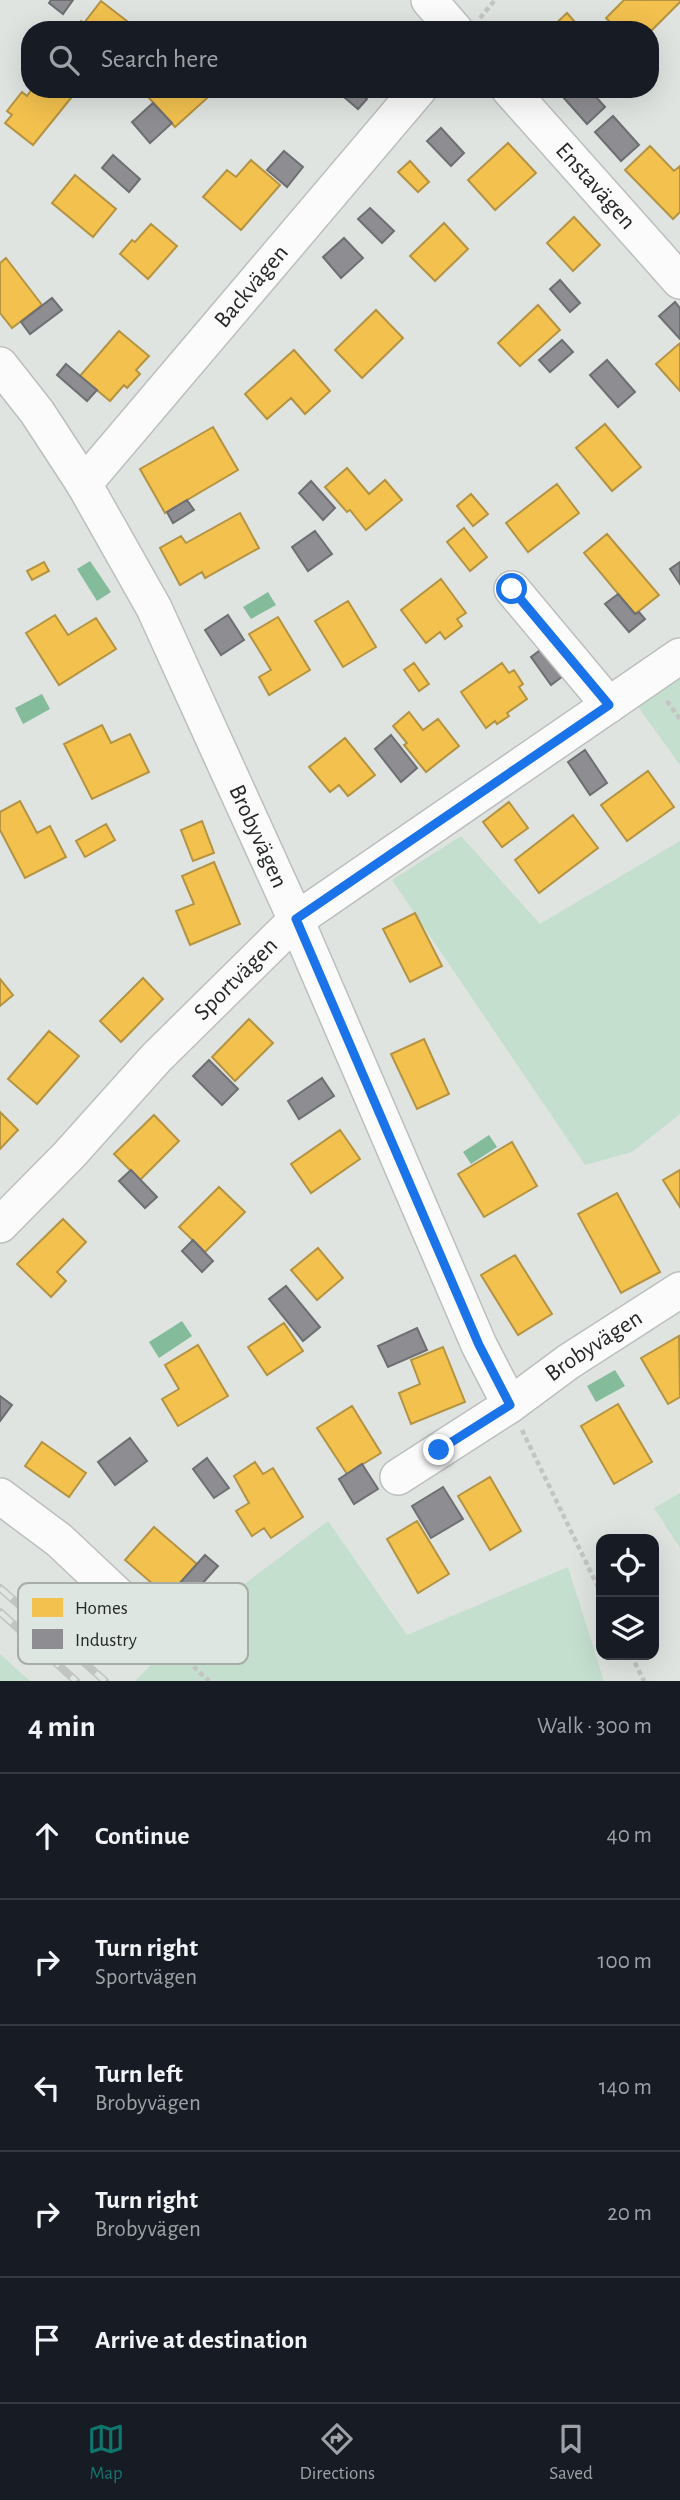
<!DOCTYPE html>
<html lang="en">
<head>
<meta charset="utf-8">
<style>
  body { margin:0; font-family:"Alegreya Sans",sans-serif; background:#242831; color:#f1f3f6 }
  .controls { position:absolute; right:21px; bottom:21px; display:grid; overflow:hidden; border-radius:14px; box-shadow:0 7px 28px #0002 }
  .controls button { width:63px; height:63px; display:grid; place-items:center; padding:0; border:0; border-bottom:2px solid #363941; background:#171b24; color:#f1f3f6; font:35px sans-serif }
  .stop { position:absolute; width:21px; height:21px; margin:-16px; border:5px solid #1a73e8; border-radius:50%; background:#fff }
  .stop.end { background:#1a73e8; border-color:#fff; box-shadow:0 2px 7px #0008 }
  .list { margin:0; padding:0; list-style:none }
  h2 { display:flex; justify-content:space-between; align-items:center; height:91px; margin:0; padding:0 28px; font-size:30px }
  h2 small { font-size:23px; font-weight:400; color:#9ea1a6 }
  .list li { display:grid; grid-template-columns:46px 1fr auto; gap:21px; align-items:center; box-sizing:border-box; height:126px; padding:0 28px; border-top:2px solid #363941 }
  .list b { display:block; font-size:26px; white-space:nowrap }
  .list p { margin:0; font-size:23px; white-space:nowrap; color:#9ea1a6 }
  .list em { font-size:23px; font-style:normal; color:#9ea1a6 }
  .icon { flex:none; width:38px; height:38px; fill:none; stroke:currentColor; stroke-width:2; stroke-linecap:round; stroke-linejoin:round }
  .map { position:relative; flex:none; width:680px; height:1681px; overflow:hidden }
  .search { position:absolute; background:#171b24; box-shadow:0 7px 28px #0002; left:21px; right:21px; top:21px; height:77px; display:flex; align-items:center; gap:18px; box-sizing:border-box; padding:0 24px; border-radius:28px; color:#9ea1a6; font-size:26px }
  .sheet { height:721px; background:#171b24 }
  nav { display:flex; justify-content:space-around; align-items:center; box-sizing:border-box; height:98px; border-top:2px solid #363941; background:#171b24; font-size:19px; color:#9ea1a6 }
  nav a { display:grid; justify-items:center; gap:4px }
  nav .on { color:#0f766e }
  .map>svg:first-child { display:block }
  .green { fill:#c4dfce }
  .water { fill:#83bb9b }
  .homes { fill:#f2c14e; stroke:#b49342; stroke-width:2 }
  .industry { fill:#8d8d92; stroke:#6e6f72; stroke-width:2 }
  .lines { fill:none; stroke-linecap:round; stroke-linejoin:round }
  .minor-casing { stroke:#bcbfbd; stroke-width:38 }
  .path { stroke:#c3c4c3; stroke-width:4.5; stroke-dasharray:5 3.5; stroke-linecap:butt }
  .minor { stroke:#fafbfa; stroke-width:35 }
  .rail-casing { stroke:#c2c4c2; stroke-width:8 }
  .rail { stroke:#dde6e0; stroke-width:5; stroke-dasharray:16; stroke-linecap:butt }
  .route { stroke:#1a73e8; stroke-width:9 }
  .labels { text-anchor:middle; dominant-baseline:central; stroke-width:7; stroke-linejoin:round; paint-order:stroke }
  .street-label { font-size:24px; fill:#252826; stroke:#dde6e0 }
  .key { fill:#dde6e0; stroke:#a6ada8; stroke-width:2 }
  .key-label { font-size:19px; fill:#252826 }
</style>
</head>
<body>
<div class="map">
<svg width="680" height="1681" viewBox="0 0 680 1681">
  <rect width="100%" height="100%" fill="#dfe4e1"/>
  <!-- green -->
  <path class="green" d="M680,670V765L636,704Z
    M461,836L540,924L680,841V1114L632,1152L585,1165L392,880Z
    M680,1493V1548L654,1508Z
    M328,1521L407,1635L568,1567L604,1681H135L187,1627Z
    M0,1654L30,1681H0Z"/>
  <!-- water -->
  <path class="water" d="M90,561L111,592L97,601L77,569Z
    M268,592L276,605L251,619L243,607Z
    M42,694L50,709L23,724L15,708Z
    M489,1135L497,1147L471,1164L463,1152Z
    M182,1321L192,1336L159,1358L149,1342Z
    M615,1370L625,1386L596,1402L587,1386Z"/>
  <!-- homes -->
  <path class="homes" d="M624,0H680V2L650,32V30H617L606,18Z
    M101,1L132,25L128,30H74L81,21L84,23Z
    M567,13L582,30H549Z
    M32,89H61L71,98L33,145L5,123L12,115L7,111L22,92L27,96Z
    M141,89H215L216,90L175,127Z
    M508,143L536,173L495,210L468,180Z
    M650,146L674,171L680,166V212L673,219L625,170Z
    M251,160L280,185L241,230L203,197L227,170L236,177Z
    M410,161L429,182L418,192L398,172Z
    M75,175L116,209L93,237L52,203Z
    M574,217L600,245L573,271L547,243Z
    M444,223L468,249L435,281L410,256Z
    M151,224L177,246L148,279L120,254L132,240L135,242Z
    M6,258L42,305L12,328L0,313V263Z
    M538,305L560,330L520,366L498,343Z
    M376,310L403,338L362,378L335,350Z
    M119,331L149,356L136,370L140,374L127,388L124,385L110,401L80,376Z
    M680,343V391L656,364Z
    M294,350L330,391L305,414L291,398L267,419L245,394Z
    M605,424L641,467L612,491L576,448Z
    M213,427L238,470L165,513L140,469Z
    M347,468L369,494L385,480L402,500L366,530L350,510L347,512L325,487Z
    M557,484L579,513L528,552L506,523Z
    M471,494L488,514L473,526L457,506Z
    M240,513L259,548L205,578L202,572L180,585L160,548L181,536L186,543Z
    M464,528L487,557L470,571L447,542Z
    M607,534L659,595L635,614L584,553Z
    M44,562L49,571L32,580L27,571Z
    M441,579L466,613L457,619L462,626L445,639L440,632L426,643L401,610Z
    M348,601L376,647L343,667L315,621Z
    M55,615L68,635L96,618L116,649L59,685L26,633Z
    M278,617L310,670L269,695L259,677L271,670L249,634Z
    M414,663L429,684L419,691L404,670Z
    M502,663L509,673L514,670L523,684L519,687L527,699L507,713L509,716L497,724L495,721L486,728L461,692Z
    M409,712L423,730L438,719L459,746L426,772L404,745L407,743L393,726Z
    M102,725L111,743L130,734L149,772L92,799L64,744Z
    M345,738L375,775L348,796L339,785L330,792L309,767Z
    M648,771L674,807L627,841L601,805Z
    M20,801L37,833L50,826L66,857L25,878L0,830V812Z
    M509,802L528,828L502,847L483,822Z
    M573,815L598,848L539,893L515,860Z
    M202,821L214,853L193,861L181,830Z
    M106,824L115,840L85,857L76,841Z
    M214,862L240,924L190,945L176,911L194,904L182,876Z
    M415,913L442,966L410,982L383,929Z
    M143,978L163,999L121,1042L100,1021Z
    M0,979L13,995L0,1006Z
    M249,1019L273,1043L235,1081L212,1057Z
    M49,1031L79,1056L37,1104L8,1079Z
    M424,1039L449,1094L417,1109L391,1054Z
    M0,1112L18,1130L0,1149Z
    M154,1115L179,1141L140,1180L114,1154Z
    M340,1130L360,1159L311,1193L291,1164Z
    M512,1142L537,1186L484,1217L458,1174Z
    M680,1170V1207L663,1180Z
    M219,1187L245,1212L205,1252L179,1227Z
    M617,1193L660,1272L621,1293L578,1214Z
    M63,1219L86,1242L57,1272L66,1281L51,1297L17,1264Z
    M318,1248L343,1278L317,1300L291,1270Z
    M515,1255L552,1314L518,1335L481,1275Z
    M284,1323L303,1351L267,1375L248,1347Z
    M679,1336L680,1397L668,1404L641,1358Z
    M198,1345L228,1396L178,1426L162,1399L179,1389L165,1365Z
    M443,1347L465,1402L411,1424L399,1393L420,1384L411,1360Z
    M618,1404L652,1462L614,1484L581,1426Z
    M352,1406L381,1453L347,1474L317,1428Z
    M42,1442L86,1473L69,1497L25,1466Z
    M255,1462L263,1474L273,1468L303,1517L271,1538L264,1528L252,1536L236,1511L249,1503L234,1476Z
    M490,1477L521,1531L490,1550L458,1496Z
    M417,1521L449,1574L418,1593L387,1539Z
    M154,1527L197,1564L168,1597L125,1560Z"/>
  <!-- industry -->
  <path class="industry" d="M51,0H73L63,14L49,3Z
    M356,89L367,99L358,109L336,90Z
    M572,89H589L605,107L587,124L563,97Z
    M153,103L172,123L150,143L132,122Z
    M613,116L639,145L621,161L595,132Z
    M441,128L464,153L451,166L427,141Z
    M284,151L303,167L287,187L267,170Z
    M113,155L140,179L129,192L102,168Z
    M370,208L394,231L382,243L358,219Z
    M344,238L363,258L341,278L323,257Z
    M560,280L580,303L570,312L550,289Z
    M52,298L62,310L30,334L21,322Z
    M675,302L680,308V339L659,316Z
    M562,340L573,352L550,372L539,360Z
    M607,360L635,392L618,407L590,375Z
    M66,364L97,390L87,401L57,375Z
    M311,481L335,508L323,520L299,493Z
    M187,500L194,510L173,523L167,512Z
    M315,531L332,554L308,571L292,547Z
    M680,562V584L670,569Z
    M618,594L635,614L639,612L645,619L629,632L605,604Z
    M228,615L244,640L221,655L205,630Z
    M543,648L563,676L551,685L531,657Z
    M391,735L417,768L401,782L375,749Z
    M585,750L607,783L590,795L568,762Z
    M209,1060L238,1089L222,1105L193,1076Z
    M322,1078L334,1096L299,1119L288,1101Z
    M131,1170L157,1197L145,1208L119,1181Z
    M193,1240L213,1261L202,1272L182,1251Z
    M286,1286L320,1327L303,1341L269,1299Z
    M417,1328L427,1350L388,1367L378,1346Z
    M0,1396L12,1405L0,1421Z
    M130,1438L147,1461L115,1485L98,1462Z
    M207,1458L229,1488L214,1498L193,1469Z
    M362,1464L378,1489L354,1504L339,1479Z
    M443,1487L463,1519L431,1538L412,1506Z
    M205,1555L218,1566L192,1595L179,1584Z"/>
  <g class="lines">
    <!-- minor casing -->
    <g class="minor-casing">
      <g id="minor">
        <path d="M429,0L455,30"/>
        <path id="s1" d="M509,89L680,281"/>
        <path id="s2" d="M0,365L37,412L84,484L154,608L296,920L479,1345L510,1405L568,1362L680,1290"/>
        <path id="s3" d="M84,484L419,89"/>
        <path d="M512,589L609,705"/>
        <path id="s4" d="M0,1225L69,1155L156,1058L296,920L680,656"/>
        <path d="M398,1477L510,1405"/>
        <path d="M0,1496L59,1540L161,1636"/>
      </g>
    </g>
    <!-- path -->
    <path class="path" d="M480,18L495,0
      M667,701L680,719
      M522,1430L601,1593
      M181,1655L209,1681
      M631,1655L644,1681"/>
    <!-- minor -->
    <use href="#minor" class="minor"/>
    <!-- rail casing -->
    <g class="rail-casing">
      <path id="rail" d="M0,1588L105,1681
        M0,1612L76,1681"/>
    </g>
    <!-- rail -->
    <use href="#rail" class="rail"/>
  </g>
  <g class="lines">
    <!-- route -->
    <path class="route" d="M439,1450L510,1405L479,1345L296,919L609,705L512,589"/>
  </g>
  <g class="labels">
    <!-- street labels -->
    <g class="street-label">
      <text stroke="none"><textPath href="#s1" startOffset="130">Enstavägen</textPath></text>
      <text stroke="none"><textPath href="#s3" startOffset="259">Backvägen</textPath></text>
      <text stroke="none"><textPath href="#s2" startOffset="539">Brobyvägen</textPath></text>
      <text stroke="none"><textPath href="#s4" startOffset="341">Sportvägen</textPath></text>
      <text stroke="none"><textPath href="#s2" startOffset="1264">Brobyvägen</textPath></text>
    </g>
  </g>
  <!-- legend -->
  <rect x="18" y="1583" width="230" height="81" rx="10" class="key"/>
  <rect x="32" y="1598" width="31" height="19" fill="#f2c14e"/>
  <rect x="32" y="1629" width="31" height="20" fill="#8d8d92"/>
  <g class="key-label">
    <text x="75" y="1614">Homes</text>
    <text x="75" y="1646">Industry</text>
  </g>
</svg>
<div class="controls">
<button><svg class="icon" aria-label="locate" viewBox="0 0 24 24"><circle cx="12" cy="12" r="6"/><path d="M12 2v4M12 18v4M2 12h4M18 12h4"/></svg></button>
<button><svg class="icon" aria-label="layers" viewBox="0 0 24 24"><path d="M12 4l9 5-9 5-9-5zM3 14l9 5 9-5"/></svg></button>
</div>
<div class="stop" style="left:512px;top:589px"></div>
<div class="stop end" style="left:439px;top:1450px"></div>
<div class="search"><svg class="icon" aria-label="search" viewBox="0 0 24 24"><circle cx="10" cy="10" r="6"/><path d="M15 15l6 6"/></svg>Search here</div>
</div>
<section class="sheet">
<h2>4 min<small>Walk · 300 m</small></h2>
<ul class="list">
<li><svg class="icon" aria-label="ahead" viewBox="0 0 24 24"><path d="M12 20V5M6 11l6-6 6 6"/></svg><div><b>Continue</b></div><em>40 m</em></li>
<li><svg class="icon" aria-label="right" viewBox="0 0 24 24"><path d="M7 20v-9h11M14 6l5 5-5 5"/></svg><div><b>Turn right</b><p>Sportvägen</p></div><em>100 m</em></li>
<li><svg class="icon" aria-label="left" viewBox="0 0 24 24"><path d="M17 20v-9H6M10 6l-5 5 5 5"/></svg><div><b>Turn left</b><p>Brobyvägen</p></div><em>140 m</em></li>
<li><svg class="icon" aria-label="right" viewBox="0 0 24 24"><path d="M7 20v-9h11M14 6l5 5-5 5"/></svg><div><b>Turn right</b><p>Brobyvägen</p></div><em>20 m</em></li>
<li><svg class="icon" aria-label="arrive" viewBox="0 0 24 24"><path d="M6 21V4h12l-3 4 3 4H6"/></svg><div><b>Arrive at destination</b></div></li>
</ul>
</section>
<nav>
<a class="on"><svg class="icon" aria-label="map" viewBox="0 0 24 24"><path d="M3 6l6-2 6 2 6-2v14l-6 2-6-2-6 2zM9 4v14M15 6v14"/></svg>Map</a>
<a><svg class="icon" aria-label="directions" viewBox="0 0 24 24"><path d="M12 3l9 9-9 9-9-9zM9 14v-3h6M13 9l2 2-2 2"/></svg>Directions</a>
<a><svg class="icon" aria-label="saved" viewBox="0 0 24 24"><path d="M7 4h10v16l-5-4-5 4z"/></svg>Saved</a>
</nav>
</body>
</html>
